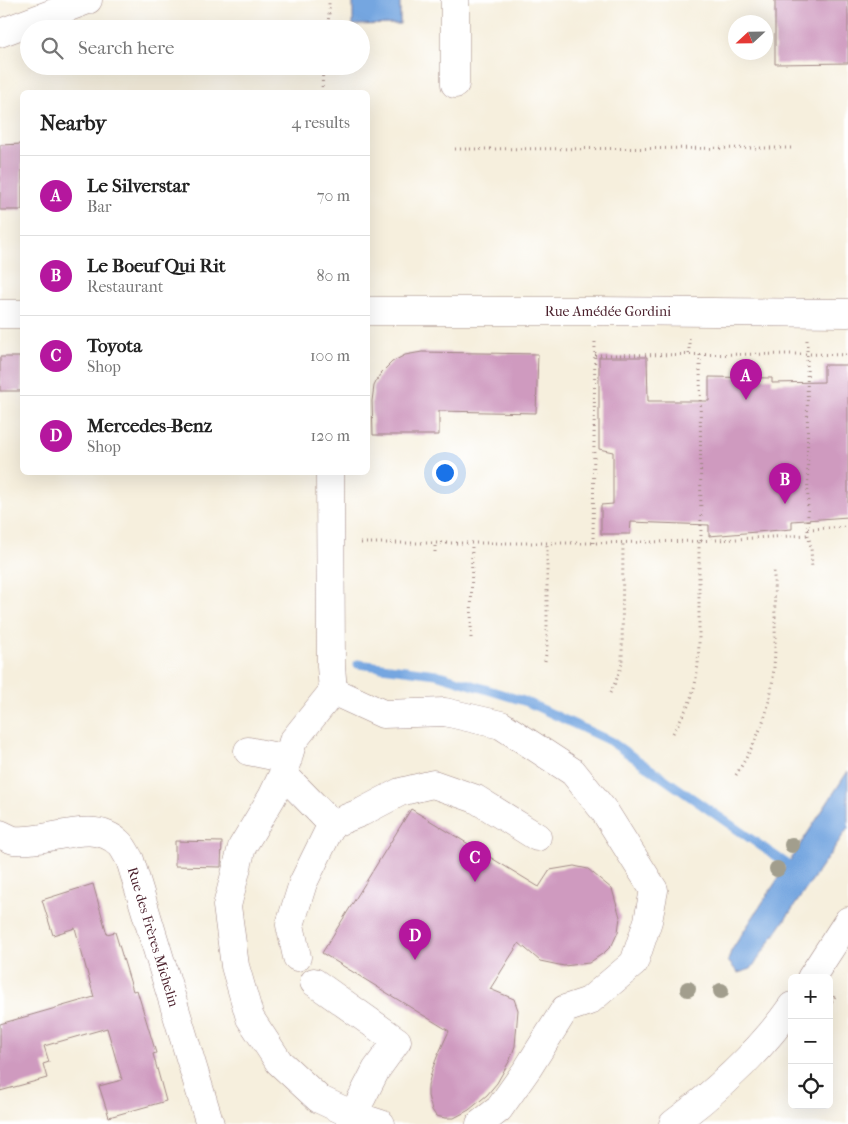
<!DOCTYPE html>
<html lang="en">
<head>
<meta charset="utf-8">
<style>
  body { margin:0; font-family:"IM FELL French Canon",serif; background:#f6f6f6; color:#222 }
  .controls { position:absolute; right:15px; bottom:15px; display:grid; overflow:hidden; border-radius:8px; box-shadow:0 5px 20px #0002 }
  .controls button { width:45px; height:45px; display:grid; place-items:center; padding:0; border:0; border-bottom:1px solid #e0e0e0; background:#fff; color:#222; font:25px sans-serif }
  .compass { position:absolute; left:728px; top:15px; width:45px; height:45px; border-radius:50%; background:#fff; box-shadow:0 5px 20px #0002; rotate:248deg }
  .you { position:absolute; left:444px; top:472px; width:18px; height:18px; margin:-12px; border:4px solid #fff; border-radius:50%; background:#1a73e8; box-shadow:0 0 0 8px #1a73e833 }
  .badge { display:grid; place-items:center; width:32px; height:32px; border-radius:50%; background:#b5179e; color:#fff; font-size:16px; font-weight:700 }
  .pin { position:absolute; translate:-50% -41px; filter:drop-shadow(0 1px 2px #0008) }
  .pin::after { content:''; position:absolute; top:26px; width:18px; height:15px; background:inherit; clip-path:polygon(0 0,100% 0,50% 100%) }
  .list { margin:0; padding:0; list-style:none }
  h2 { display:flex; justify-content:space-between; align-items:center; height:65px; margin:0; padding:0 20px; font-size:21px }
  h2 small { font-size:16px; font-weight:400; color:#767676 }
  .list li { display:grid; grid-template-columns:32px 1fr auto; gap:15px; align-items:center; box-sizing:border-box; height:80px; padding:0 20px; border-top:1px solid #e0e0e0 }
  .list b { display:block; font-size:19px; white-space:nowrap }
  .list p { margin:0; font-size:16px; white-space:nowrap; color:#767676 }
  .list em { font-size:16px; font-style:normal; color:#767676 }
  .icon { flex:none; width:28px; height:28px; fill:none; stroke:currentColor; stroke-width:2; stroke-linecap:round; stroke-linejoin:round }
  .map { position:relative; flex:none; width:848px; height:1124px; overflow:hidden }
  .search { position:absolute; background:#fff; box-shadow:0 5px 20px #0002; left:20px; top:20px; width:350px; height:55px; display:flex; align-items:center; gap:12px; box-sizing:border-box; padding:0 18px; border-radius:28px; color:#767676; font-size:19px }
  .panel { position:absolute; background:#fff; box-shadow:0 5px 20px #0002; left:20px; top:90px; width:350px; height:385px; border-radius:8px }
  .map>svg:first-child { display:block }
  .water { fill:#75a6e0; stroke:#606286 }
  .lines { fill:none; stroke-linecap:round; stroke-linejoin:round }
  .stream { stroke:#75a6e0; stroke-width:9 }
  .building { fill:#cf9abf }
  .minor-casing { stroke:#a08784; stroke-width:29 }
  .major-casing { stroke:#a08784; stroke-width:29 }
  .path { stroke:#a08784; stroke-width:3; stroke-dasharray:1 4; stroke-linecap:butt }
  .minor { stroke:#fff; stroke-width:28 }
  .major { stroke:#fff; stroke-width:28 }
  .tree { fill:#a29e8d }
  .labels { text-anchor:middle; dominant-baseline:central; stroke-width:4; stroke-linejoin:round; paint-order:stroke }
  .street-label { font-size:14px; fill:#4a1f2b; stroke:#fff }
</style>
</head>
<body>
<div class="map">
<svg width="848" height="1124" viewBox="0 0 848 1124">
  <rect width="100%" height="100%" fill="#fff"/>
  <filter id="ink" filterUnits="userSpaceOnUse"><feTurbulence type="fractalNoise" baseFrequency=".02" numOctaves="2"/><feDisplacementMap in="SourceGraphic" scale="10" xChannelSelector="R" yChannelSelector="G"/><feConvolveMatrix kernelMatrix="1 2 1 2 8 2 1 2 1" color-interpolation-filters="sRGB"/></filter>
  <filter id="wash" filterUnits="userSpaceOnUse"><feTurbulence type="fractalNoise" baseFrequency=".0096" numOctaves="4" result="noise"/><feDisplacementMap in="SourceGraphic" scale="20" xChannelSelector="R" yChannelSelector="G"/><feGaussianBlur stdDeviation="1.12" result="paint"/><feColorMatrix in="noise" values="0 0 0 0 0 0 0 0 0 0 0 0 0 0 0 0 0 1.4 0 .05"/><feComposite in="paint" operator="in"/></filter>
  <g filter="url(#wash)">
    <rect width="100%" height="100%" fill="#f6efdd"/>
    <!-- water -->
    <path class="water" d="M353,0H400V24L353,25Z
      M848,771V828L751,969L738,973L728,961L731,951Z"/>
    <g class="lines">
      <!-- stream -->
      <path class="stream" d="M358,664L436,674L527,702L610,741L787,864"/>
    </g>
    <g id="blocks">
      <!-- building -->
      <path class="building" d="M775,0H848V63L775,64Z
        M22,144V210H0V145Z
        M422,352L538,354L536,413L439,411V435H373L372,401L374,386L380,374L392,362L405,355Z
        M0,357H22V391H0Z
        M599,357H647L648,401H709V377L772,378V383L824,382V365H848V517L792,521V529L709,536V525L631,522L630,534H601V505L613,504V452L599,449Z
        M411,809L539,887L550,870L574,866L588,869L612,889L620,917L618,932L612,945L605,952L589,963L564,966L540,961L519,943L490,989L514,999L518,1010L515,1046L510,1060L497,1083L487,1095L469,1110L454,1118H445L436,1116L432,1110L428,1096V1086L432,1070L437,1057L449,1031L322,953Z
        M175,841L222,842L221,867L175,866Z
        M93,884L107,934L115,932L133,991L137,990L156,1053L153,1054L166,1101L109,1117L99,1086L122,1080L107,1028L44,1046L49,1062L43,1064L47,1078L0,1091V1024L94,997L75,928L53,935L42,900Z"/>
    </g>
  </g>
  <g filter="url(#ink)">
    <use href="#blocks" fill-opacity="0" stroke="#a08784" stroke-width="1"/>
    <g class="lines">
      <!-- minor casing -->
      <g class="minor-casing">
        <path id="minor" d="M0,33L88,0
          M455,84V0
          M368,311H595L848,313
          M0,314H22
          M330,472L331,666L333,691
          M248,751L288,759
          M283,774L332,824
          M0,834C5,836 9,839 14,840C48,844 93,816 120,844C124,848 127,855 130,860L210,1124
          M297,957L290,925L303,883L332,824L362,812L400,792L433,784L476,799L537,837
          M314,982L397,1041L376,1070L353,1115
          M381,1124L353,1115L319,1099L279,1062L250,1018L235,966L227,906L242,847L272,797L283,774L293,741L333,691L383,714L445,712L501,725L573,772L605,812L654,890L648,921L634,963L589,1001L565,1009L528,1068L499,1109L480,1124"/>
      </g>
      <!-- major casing -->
      <g class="major-casing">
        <path id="major" d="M811,978L848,921
          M673,1124C718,1090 759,1053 792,1006"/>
      </g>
      <!-- path -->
      <path class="path" d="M327,29L329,15V0
        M322,92L323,66
        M455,149L791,148
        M689,338V355
        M807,340L808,529V535L811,547L812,568
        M595,355L807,354L848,355
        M700,355L701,541
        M808,529L848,527
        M361,543H593L699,541L808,535
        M593,543L595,339
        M435,552V543
        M471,638L472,543
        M545,661L547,647V543
        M610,693L616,681L622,664L623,543
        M673,733L689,704L695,685L698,665L699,644V541
        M736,775C752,749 766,722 771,691C778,651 774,608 774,568
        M829,1006L835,996"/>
      <!-- minor -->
      <use href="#minor" class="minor"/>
      <!-- major -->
      <use href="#major" class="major"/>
    </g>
    <!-- trees -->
    <g class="tree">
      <circle cx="792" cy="845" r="8"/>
      <circle cx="777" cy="869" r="8"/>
      <circle cx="688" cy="989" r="8"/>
      <circle cx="721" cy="991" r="8"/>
    </g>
  </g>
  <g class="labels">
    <!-- street labels -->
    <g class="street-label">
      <text x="608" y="311">Rue Amédée Gordini</text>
      <text transform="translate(153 937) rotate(73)">Rue des Frères Michelin</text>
    </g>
  </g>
</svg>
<div class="controls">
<button>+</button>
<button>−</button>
<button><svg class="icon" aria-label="locate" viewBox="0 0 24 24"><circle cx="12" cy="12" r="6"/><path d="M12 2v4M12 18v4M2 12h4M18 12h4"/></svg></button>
</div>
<svg class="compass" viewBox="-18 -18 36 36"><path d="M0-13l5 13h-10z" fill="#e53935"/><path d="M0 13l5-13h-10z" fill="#767676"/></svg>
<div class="you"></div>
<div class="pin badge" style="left:746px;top:400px">A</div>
<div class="pin badge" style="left:785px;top:504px">B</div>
<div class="pin badge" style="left:475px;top:882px">C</div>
<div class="pin badge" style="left:415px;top:960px">D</div>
<div class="search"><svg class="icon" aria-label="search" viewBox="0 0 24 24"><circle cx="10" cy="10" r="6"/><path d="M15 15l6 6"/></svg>Search here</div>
<section class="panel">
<h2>Nearby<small>4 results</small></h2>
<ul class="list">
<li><span class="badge">A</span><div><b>Le Silverstar</b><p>Bar</p></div><em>70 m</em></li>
<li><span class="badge">B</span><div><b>Le Boeuf Qui Rit</b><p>Restaurant</p></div><em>80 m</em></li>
<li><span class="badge">C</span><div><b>Toyota</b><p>Shop</p></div><em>100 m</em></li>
<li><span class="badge">D</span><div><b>Mercedes-Benz</b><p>Shop</p></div><em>120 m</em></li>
</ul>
</section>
</div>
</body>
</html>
